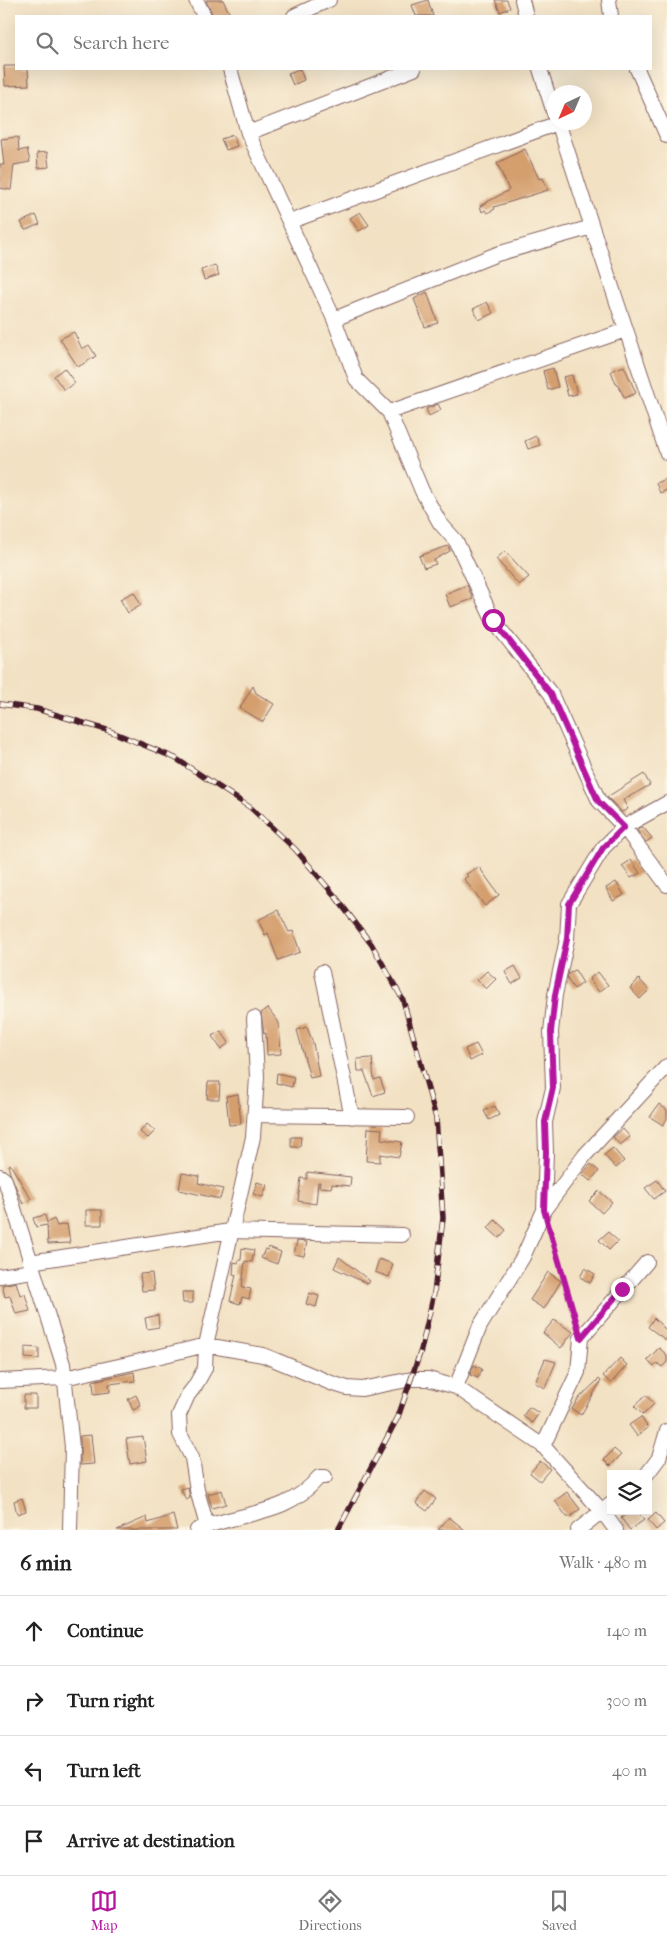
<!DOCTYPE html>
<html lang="en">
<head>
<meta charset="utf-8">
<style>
  body { margin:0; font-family:"IM FELL French Canon",serif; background:#f6f6f6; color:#222 }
  .controls { position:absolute; right:15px; bottom:15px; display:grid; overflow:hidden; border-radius:0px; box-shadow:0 5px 20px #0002 }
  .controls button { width:45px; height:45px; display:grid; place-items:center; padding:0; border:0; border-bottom:1px solid #e0e0e0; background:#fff; color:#222; font:25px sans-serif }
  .compass { position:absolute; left:547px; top:85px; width:45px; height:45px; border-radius:50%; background:#fff; box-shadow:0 5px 20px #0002; rotate:224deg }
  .stop { position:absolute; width:15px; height:15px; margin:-11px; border:4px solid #b5179e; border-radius:50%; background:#fff }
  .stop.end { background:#b5179e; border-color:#fff; box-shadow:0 1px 5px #0008 }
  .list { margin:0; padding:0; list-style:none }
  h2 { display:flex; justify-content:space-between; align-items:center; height:65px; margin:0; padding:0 20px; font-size:21px }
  h2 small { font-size:16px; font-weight:400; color:#767676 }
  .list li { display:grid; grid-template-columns:32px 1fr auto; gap:15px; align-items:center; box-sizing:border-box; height:70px; padding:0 20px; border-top:1px solid #e0e0e0 }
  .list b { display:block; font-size:19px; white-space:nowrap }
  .list em { font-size:16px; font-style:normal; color:#767676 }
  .icon { flex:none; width:28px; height:28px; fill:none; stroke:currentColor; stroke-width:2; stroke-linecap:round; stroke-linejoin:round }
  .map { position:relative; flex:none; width:667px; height:1530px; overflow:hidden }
  .search { position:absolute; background:#fff; box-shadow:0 5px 20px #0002; left:15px; right:15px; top:15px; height:55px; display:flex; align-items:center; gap:12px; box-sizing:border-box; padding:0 18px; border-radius:0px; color:#767676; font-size:19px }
  .sheet { height:345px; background:#fff }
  nav { display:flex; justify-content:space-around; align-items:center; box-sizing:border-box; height:70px; border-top:1px solid #e0e0e0; background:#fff; font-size:14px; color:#767676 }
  nav a { display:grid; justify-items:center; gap:2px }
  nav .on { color:#b5179e }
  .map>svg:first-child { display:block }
  .building { fill:#d49e6d }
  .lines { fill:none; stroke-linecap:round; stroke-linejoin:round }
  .minor-casing { stroke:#856360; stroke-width:16 }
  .path { stroke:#856360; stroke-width:2; stroke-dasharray:1 4; stroke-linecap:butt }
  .minor { stroke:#fff; stroke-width:14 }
  .rail-casing { stroke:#4a1f2b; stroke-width:5.5 }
  .rail { stroke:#fcf5e5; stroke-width:4; stroke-dasharray:11; stroke-linecap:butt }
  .route { stroke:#b5179e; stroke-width:6 }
</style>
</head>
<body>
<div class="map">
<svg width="667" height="1530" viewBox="0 0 667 1530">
  <rect width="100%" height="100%" fill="#fcf5e5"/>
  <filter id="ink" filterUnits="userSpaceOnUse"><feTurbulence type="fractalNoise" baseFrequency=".02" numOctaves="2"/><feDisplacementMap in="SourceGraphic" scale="10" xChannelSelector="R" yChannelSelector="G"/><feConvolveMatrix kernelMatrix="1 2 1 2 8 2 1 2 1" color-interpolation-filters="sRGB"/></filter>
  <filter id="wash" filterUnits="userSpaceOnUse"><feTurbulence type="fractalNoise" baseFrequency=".0096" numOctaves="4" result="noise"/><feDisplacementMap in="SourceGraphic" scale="20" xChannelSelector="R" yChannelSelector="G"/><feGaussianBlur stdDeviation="1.12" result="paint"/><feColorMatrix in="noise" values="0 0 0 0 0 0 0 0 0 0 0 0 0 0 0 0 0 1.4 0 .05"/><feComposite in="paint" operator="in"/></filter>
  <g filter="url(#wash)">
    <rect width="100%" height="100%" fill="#f2e1c3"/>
    <g id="blocks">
      <!-- building -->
      <path class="building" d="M206,0H223L231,16H213Z
        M428,0L433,16H416L412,5Z
        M495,0H507L510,8L500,12Z
        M4,66H16V69H28L29,85L5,86Z
        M300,69L304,80L293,85L288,73Z
        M233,135L237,146L226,150L221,139Z
        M18,137L19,151L27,149L30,162L14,165L11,190L0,188V164L4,165L1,139Z
        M525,149L539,179L543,178L548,190L494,207L495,209L487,213L485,210L482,212L480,206L509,190L497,163Z
        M47,152L49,167L38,168L37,153Z
        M360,212L369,225L359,231L350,218Z
        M36,215L40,224L25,230L21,222Z
        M215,265L219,275L204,280L201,270Z
        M427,292L438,323L425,327L414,299Z
        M487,302L493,313L479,320L473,309Z
        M74,332L82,349L89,345L96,356L78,367L60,339Z
        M624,366L636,393L625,398L617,384H616L611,371Z
        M64,368L75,383L64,390L54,376Z
        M553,368L558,387L548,390L543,371Z
        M572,375L577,394L568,396L563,377Z
        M438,404L441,410L429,416L426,409Z
        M536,436L540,445L528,449L525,441Z
        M667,478V490L660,493L656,483Z
        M448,546L450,551L434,560L436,564L424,568L419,556Z
        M505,551L529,577L519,585L496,559Z
        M467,585L473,599L450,607L445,594Z
        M134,592L141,605L128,613L120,599Z
        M253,686L256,693L274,704L263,722L240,708Z
        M644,774L650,785L623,800L628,809L622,812L607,797Z
        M643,827L652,838L646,842L637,830Z
        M631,860L640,873L631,878L622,866Z
        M479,867L499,895L485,906L464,879L468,876L466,874Z
        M616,882L624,895L613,901L606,888Z
        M278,910L289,932L293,931L300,952L278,960L268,933L265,935L258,920Z
        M515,966L522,978L512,984L505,972Z
        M575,970L583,983L574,989L567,979L568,974Z
        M487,971L496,979L486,989L477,980Z
        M598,972L608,985L599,992L589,979Z
        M639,979L649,990L640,999L630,988Z
        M268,1008L279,1023L281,1054L267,1055L266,1033L264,1034L261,1013Z
        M307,1027L313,1043L319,1076L310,1078L297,1030Z
        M221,1031L229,1043L221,1049L212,1036Z
        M476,1044L482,1055L470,1061L465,1049Z
        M372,1058L374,1080L380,1078L385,1092L373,1096L364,1071H358L357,1059Z
        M277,1073L294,1077L292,1087L276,1083Z
        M208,1082H220L219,1099H207Z
        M238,1094L241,1124L229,1125L226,1096Z
        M659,1104L667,1110V1119L663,1125L650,1117Z
        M495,1106L499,1115L489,1120L484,1111Z
        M147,1124L155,1131L148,1138L140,1132Z
        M368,1128L382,1129L381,1139L402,1142L399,1157L380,1154V1162L366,1161Z
        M623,1129L630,1137L620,1145L613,1137Z
        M291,1137H301L300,1147H291Z
        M613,1148L624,1161L616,1168L604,1155Z
        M10,1164L31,1199L23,1204L10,1173L8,1165Z
        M591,1164L599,1171L590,1181L582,1174Z
        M307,1172L351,1177L350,1186L332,1184L331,1188L319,1187L320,1182H318L316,1204L298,1201L301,1178L307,1179Z
        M182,1173L199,1176L198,1183L223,1189L220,1199L179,1190Z
        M657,1180L665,1191L654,1199L645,1188Z
        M257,1182L267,1185L263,1197L253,1194Z
        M599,1191L612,1202L602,1213L589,1201Z
        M86,1210H102V1225H86Z
        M45,1215L47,1223L54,1219L57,1226L67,1224L70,1243L48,1244L47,1225L36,1227L33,1218Z
        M495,1220L506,1230L499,1238L488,1228Z
        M608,1232L618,1241L609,1250L599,1240Z
        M297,1241L307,1242L304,1256L294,1254Z
        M269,1247L281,1252L277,1264L261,1258L265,1249L268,1250Z
        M242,1248L254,1250L252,1262L245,1261L242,1287L251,1289L249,1299L242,1297L240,1304L230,1301L236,1275L233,1274L234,1262L238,1263L239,1260H241Z
        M339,1257L370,1281L368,1284L334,1268Z
        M379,1259L393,1264L389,1277L375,1272Z
        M585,1268L595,1274L590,1283L580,1277Z
        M548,1272L561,1281L544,1309L530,1300Z
        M152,1273L154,1290L142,1291L140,1274Z
        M16,1282L20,1295L25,1294L30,1311L16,1314L10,1296L5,1297L2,1285Z
        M182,1292H193V1303H183Z
        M309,1293L319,1296L316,1307L306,1304Z
        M158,1315L159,1327L147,1329L145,1318Z
        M654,1318L667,1331V1341L648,1327Z
        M554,1320L573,1332L561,1348L543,1333Z
        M25,1347L39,1348V1359L25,1358Z
        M659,1348L667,1355V1362L662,1367L657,1363L654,1367L647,1360Z
        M620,1358L627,1365L611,1383L603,1376Z
        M545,1359L556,1362L545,1388L535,1383Z
        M474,1365L482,1369L478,1378L470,1375Z
        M134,1372L135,1381L109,1384L110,1392L94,1394L93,1381Z
        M599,1379L601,1381L581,1415L572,1409L578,1399Z
        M24,1395H36V1408H24Z
        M136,1395L141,1406L133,1410L128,1399Z
        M646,1395L654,1404L643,1415L634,1406Z
        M529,1407L539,1413L532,1423L523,1416Z
        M641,1417L648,1428L637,1436L629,1425Z
        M91,1435L94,1464L80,1465V1436Z
        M143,1437L147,1461L130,1464L126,1439Z
        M614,1449L621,1455L610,1466L604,1460Z
        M540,1461L550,1469L540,1481L530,1473Z
        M188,1487L190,1498L186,1500L181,1489Z
        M222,1490L226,1504L212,1508L208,1494Z
        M425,1491L436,1499L427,1511L416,1503Z
        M567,1492L580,1509L570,1517H567L555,1501Z
        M22,1498L26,1511L17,1514L14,1501Z
        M630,1511H637L644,1520L630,1530L621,1518Z
        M656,1513L664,1523L656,1530L648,1520Z
        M173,1515L177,1530H117L147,1517L148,1523Z
        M449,1517L465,1530H438Z"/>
    </g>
  </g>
  <g filter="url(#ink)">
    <use href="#blocks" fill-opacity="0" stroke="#856360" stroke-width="1"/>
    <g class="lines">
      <!-- minor casing -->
      <g class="minor-casing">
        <path id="minor" d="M196,0L204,16
          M522,0L526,16
          M609,0L611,16
          M294,16L329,0
          M230,69L248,133L334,319L356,379L389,412L422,491L440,523L456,541L493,620L551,694L599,801L624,827L667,885
          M540,69L554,113
          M637,69L667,136
          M248,133L414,69
          M289,222L558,123
          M592,227L667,453
          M334,319L497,254L592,227L558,122
          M389,412L626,330
          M322,972L352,1117
          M255,1115L407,1117
          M0,1176L5,1180L63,1364L72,1447L70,1530
          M544,1210L546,1152L545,1122L553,1088L551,1032L555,995L567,939L569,904L603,848L624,827L667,803
          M30,1262L230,1231L402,1235
          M0,1276L33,1271
          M0,1381L64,1378L128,1364L206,1345L263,1355L331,1383L347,1388L362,1389L412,1379H428L456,1387
          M543,1446L456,1387L480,1326L523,1257L544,1210L585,1155L667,1066
          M647,1474L659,1458L667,1431
          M207,1526L197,1490L192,1458L180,1434L179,1415L188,1395L195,1386L205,1368L206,1345L253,1137L257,1077L254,1018
          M197,1530C241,1511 286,1517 319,1477H325
          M578,1530L611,1504
          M616,1530L602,1511L543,1446L578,1372L581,1338L647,1262"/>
      </g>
      <!-- path -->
      <path class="path" d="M550,1229L577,1323"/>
      <!-- minor -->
      <use href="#minor" class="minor"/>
      <!-- rail casing -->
      <g class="rail-casing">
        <path id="rail" d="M0,704L37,709L110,731L175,758L251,808L295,849L335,896L372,945L403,1000L436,1118L443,1218L434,1293L421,1350L398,1417L338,1530"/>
      </g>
      <!-- rail -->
      <use href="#rail" class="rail"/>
    </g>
  </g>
  <g class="lines" filter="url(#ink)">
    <!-- route -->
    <path class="route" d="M493,620L551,694L598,801L624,827L603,848L569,904L567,939L555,995L551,1032L553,1088L545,1122L546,1152L544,1210L581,1338L622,1289"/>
  </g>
</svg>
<div class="controls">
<button><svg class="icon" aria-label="layers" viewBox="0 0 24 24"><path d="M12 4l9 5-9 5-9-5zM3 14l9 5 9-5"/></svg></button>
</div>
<svg class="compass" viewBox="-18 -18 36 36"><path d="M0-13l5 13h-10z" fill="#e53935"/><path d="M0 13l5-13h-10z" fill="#767676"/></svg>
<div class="stop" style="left:493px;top:620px"></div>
<div class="stop end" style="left:622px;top:1289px"></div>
<div class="search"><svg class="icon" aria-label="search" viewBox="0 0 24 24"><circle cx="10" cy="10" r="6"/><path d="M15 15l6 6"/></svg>Search here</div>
</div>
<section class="sheet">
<h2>6 min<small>Walk · 480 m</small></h2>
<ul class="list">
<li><svg class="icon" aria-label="ahead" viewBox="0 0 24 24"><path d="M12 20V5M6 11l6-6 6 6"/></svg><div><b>Continue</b></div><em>140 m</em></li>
<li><svg class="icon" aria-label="right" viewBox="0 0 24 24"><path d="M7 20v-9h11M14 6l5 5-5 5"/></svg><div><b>Turn right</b></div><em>300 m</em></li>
<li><svg class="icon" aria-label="left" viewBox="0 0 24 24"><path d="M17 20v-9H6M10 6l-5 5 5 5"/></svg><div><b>Turn left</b></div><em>40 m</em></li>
<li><svg class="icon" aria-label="arrive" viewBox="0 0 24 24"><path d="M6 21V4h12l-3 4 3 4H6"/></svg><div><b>Arrive at destination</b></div></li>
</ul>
</section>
<nav>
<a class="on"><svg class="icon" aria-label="map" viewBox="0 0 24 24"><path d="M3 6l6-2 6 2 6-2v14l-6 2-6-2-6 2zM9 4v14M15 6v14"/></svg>Map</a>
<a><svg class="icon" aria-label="directions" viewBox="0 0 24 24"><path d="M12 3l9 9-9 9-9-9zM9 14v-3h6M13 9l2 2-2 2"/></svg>Directions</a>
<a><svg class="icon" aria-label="saved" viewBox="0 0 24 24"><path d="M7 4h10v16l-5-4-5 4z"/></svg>Saved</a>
</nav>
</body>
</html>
